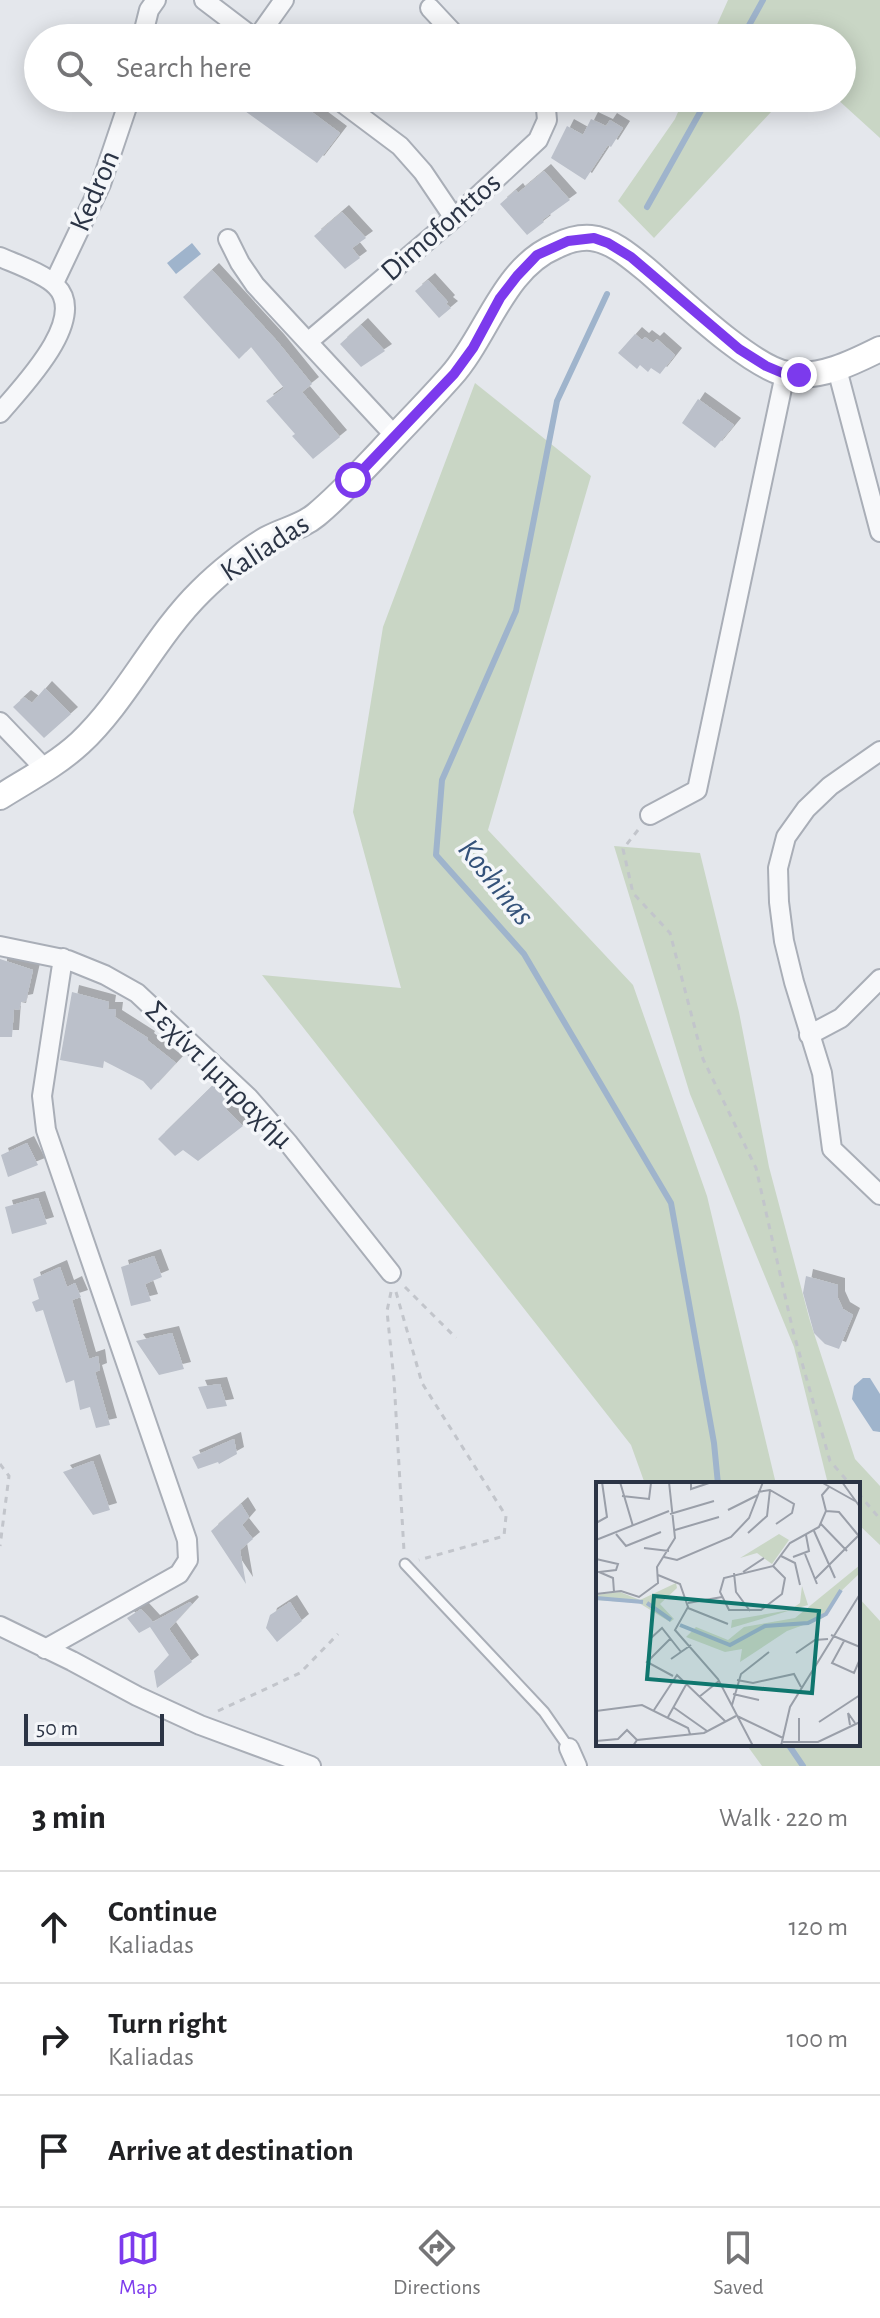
<!DOCTYPE html>
<html lang="en">
<head>
<meta charset="utf-8">
<style>
  body { margin:0; font-family:"Alegreya Sans",sans-serif; background:#f6f6f6; color:#202124 }
  .scale { position:absolute; left:24px; bottom:20px; width:140px; box-sizing:border-box; padding-left:8px; border:4px solid #2b3445; border-top:0; font-size:22px; line-height:28px; white-space:nowrap; color:#2b3445; -webkit-text-stroke:6px #f4f6f9; paint-order:stroke }
  .stop { position:absolute; width:24px; height:24px; margin:-18px; border:6px solid #7c3aed; border-radius:50%; background:#fff }
  .stop.end { background:#7c3aed; border-color:#fff; box-shadow:0 2px 8px #0008 }
  .list { margin:0; padding:0; list-style:none }
  h2 { display:flex; justify-content:space-between; align-items:center; height:104px; margin:0; padding:0 32px; font-size:34px }
  h2 small { font-size:26px; font-weight:400; color:#757577 }
  .list li { display:grid; grid-template-columns:52px 1fr auto; gap:24px; align-items:center; box-sizing:border-box; height:112px; padding:0 32px; border-top:2px solid #e0e0e0 }
  .list b { display:block; font-size:30px; white-space:nowrap }
  .list p { margin:0; font-size:26px; white-space:nowrap; color:#757577 }
  .list em { font-size:26px; font-style:normal; color:#757577 }
  .icon { flex:none; width:44px; height:44px; fill:none; stroke:currentColor; stroke-width:2; stroke-linecap:round; stroke-linejoin:round }
  .map { position:relative; flex:none; width:880px; height:1766px; overflow:hidden }
  .search { position:absolute; background:#fff; box-shadow:0 4px 20px #0003; left:24px; right:24px; top:24px; height:88px; display:flex; align-items:center; gap:20px; box-sizing:border-box; padding:0 28px; border-radius:44px; color:#757577; font-size:30px }
  .sheet { height:440px; background:#fff }
  nav { display:flex; justify-content:space-around; align-items:center; box-sizing:border-box; height:112px; border-top:2px solid #e0e0e0; background:#fff; font-size:22px; color:#757577 }
  nav a { display:grid; justify-items:center; gap:4px }
  nav .on { color:#7c3aed }
  .map>svg:first-child { display:block }
  .green { fill:#c9d6c5 }
  .water { fill:#9fb4cc }
  .lines { fill:none; stroke-linecap:round; stroke-linejoin:round }
  .stream { stroke:#9fb4cc; stroke-width:6 }
  .building { fill:#bbc0ca; filter:url(#shadow) }
  .lane-casing { stroke:#a9aeb7; stroke-width:13 }
  .street-casing { stroke:#a9aeb7; stroke-width:22 }
  .secondary-casing { stroke:#a9aeb7; stroke-width:28 }
  .path { stroke:#c2c5cb; stroke-width:3; stroke-dasharray:6 6; stroke-linecap:butt }
  .lane { stroke:#f7f8fa; stroke-width:9 }
  .street { stroke:#f7f8fa; stroke-width:18 }
  .secondary { stroke:#fff; stroke-width:24 }
  .route { stroke:#7c3aed; stroke-width:10 }
  .labels { text-anchor:middle; dominant-baseline:central; stroke-width:7; stroke-linejoin:round; paint-order:stroke }
  .street-label { font-size:30px; fill:#2b3445; stroke:#f4f6f9 }
  .water-label { font-size:32px; font-style:italic; fill:#34527a; stroke:#f4f6f9 }
  .inset-river { fill:none; stroke:#9fb4cc; stroke-width:4 }
  .inset-road { fill:none; stroke:#9a9fa9; stroke-width:2 }
  .view { fill:#0f766e; fill-opacity:0.15; stroke:#0f766e; stroke-width:4 }
  .inset-edge { fill:none; stroke:#2b3445; stroke-width:4 }
</style>
</head>
<body>
<div class="map">
<svg width="880" height="1766" viewBox="0 0 880 1766">
  <defs>
    <filter id="shadow"><feDropShadow dx="7" dy="-7" stdDeviation="0" flood-color="#0004"/></filter>
  </defs>
  <rect width="100%" height="100%" fill="#e4e7ec"/>
  <!-- green -->
  <path class="green" d="M728,0H880V138L836,98H842V38H711Z
    M684,98H784L654,238L618,201L675,119Z
    M475,383L591,476L488,830L633,985L707,1196L776,1484H645L631,1445L262,975L401,988L353,812L383,627Z
    M614,846L700,853L739,1012L769,1167L810,1321L855,1459L880,1486V1545L858,1524V1484H828L794,1347L690,1094Z
    M858,1597L880,1621V1766H762L746,1744H858Z"/>
  <!-- water -->
  <path class="water" d="M192,243L201,254L176,274L167,263Z
    M863,1378H870L880,1394V1432L873,1431L852,1399L854,1386Z"/>
  <g class="lines">
    <!-- stream -->
    <path class="stream" d="M742,38L763,0
      M647,207L708,98
      M607,294L557,401L516,611L442,780L436,855L524,954L671,1203L714,1443L718,1484
      M788,1744L803,1766"/>
  </g>
  <!-- building -->
  <path class="building" d="M227,98H293L340,133L317,163Z
    M591,119L606,126L610,120L623,128L611,147L608,145L585,180L551,158L567,126L583,135Z
    M544,171L570,200L542,220L544,222L527,235L500,204L516,190L518,193Z
    M342,212L366,238L352,248L360,258L345,269L314,236Z
    M212,270L277,341L312,384L302,392L340,437L313,459L292,436L295,434L266,401L284,388L251,347L239,359L183,297Z
    M428,280L448,302L446,304L451,308L439,318L415,291Z
    M361,325L385,351L361,367L340,344Z
    M635,334L642,340L645,337L653,343L657,339L675,355L660,374L651,368L648,372L640,365L637,369L618,353Z
    M698,399L734,425L715,448L682,423Z
    M45,688L71,714L44,738L13,707L24,697L32,703Z
    M0,959L33,970L26,1001L21,1002L19,1010L14,1009L12,1037H0Z
    M72,992L109,1002L108,1009H116L115,1017L148,1038L147,1040L176,1063L151,1090L143,1081L104,1061L103,1068L60,1060Z
    M215,1083L229,1096L226,1109L243,1126L198,1161L183,1150L175,1156L158,1139Z
    M27,1143L38,1165L8,1177L1,1155Z
    M38,1198L47,1224L12,1234L5,1207Z
    M154,1256L162,1277L145,1284L151,1301L131,1306L121,1267Z
    M60,1267L67,1287L75,1283L81,1297L72,1300L89,1359L98,1356L100,1370L95,1372L110,1425L96,1428L90,1407L80,1410L74,1380L66,1383L43,1310L36,1312L32,1302L39,1299L33,1279Z
    M806,1276L838,1285V1298L843,1309L853,1315L839,1349L825,1344L814,1333L803,1293Z
    M172,1333L184,1369L159,1375L136,1341Z
    M220,1384L227,1406L207,1409L198,1387Z
    M234,1439L237,1454L219,1464L218,1462L198,1469L192,1457Z
    M93,1461L110,1510L93,1515L63,1472Z
    M241,1504L249,1517L242,1525L253,1539L240,1550L246,1584L211,1531Z
    M190,1602L192,1604L169,1629L192,1662L157,1688L154,1671L169,1655L150,1627L139,1633L127,1618L141,1609L153,1622Z
    M290,1602L302,1621L277,1642L266,1628L270,1615Z"/>
  <g class="lines">
    <!-- lane casing -->
    <g class="lane-casing">
      <path id="lane" d="M405,1564L544,1712L569,1748"/>
    </g>
    <!-- street casing -->
    <g class="street-casing">
      <path id="street" d="M204,0L254,38
        M430,8L458,38
        M142,38L149,10L156,0
        M257,38L284,0
        M336,98L400,146L423,172L454,218
        M228,239L240,263L255,285L395,436
        M0,257C16,264 45,274 56,286C89,319 22,387 0,413
        M54,283L101,184L130,98
        M309,341L454,218L538,140L547,120L545,98
        M837,369L880,532
        M0,722L45,769
        M880,751L830,786L806,809L786,837L778,868L779,902L784,941L794,982L822,1073L832,1149L880,1195
        M650,815L697,790L785,374
        M0,946L68,960L105,975L137,993L248,1097L289,1144L391,1273
        M809,1035L841,1018L880,979
        M0,1626L72,1661L137,1696L200,1725L311,1766
        M45,1649L179,1574L188,1560L187,1540L46,1130L42,1096L63,958
        M569,1748L577,1766"/>
    </g>
    <!-- secondary casing -->
    <g class="secondary-casing">
      <path id="secondary" d="M0,797C27,780 56,765 80,743C126,700 155,636 201,591C218,574 246,551 267,539C283,530 302,527 316,515C339,496 360,473 381,451C404,426 428,402 451,376C487,336 503,268 556,246C566,241 579,237 591,238C612,240 632,258 648,271C678,297 752,369 788,374C820,379 852,363 880,349"/>
    </g>
    <!-- path -->
    <path class="path" d="M638,830L623,849L633,893L670,933L703,1059L756,1168L793,1331L830,1461L850,1484
      M405,1287L456,1338
      M391,1292L387,1311L394,1380L404,1551
      M396,1292L422,1383L506,1516L504,1536L419,1560
      M0,1464L9,1476L0,1546
      M858,1493L880,1519
      M218,1711L300,1673L338,1634"/>
    <!-- lane -->
    <use href="#lane" class="lane"/>
    <!-- street -->
    <use href="#street" class="street"/>
    <!-- secondary -->
    <use href="#secondary" class="secondary"/>
  </g>
  <g class="lines">
    <!-- route -->
    <path class="route" d="M353,480L454,374L473,348L500,298L517,276L537,255L568,241L594,238L608,243L631,257L739,349L766,366L785,374L799,375"/>
  </g>
  <g class="labels">
    <!-- street labels -->
    <g class="street-label">
      <text transform="translate(95 191) rotate(-67)">Kedron</text>
      <text transform="translate(441 227) rotate(-41)">Dimofonttos</text>
      <text transform="translate(265 548) rotate(-33)">Kaliadas</text>
      <text transform="translate(219 1075) rotate(45)">Σεχίντ Ιμπραχήμ</text>
    </g>
    <!-- water labels -->
    <g class="water-label">
      <text transform="translate(496 882) rotate(51)">Koshinas</text>
    </g>
  </g>
  <!-- overview -->
  <g transform="translate(596 1482)">
    <rect width="264" height="264" fill="#e4e7ec"/>
    <path d="M183,52L193,58L176,82L161,71L144,76ZM264,83V91L242,112L227,136L191,149L144,180L146,167L129,170L90,155L100,145L132,158L148,145L199,136ZM80,101L81,106L64,122L78,137L74,140L43,121L0,118V113L24,110L44,118ZM206,104L212,123L135,146L136,138L194,128L204,121Z" fill="#c9d6c5"/>
    <path class="inset-river" d="M0,116L47,120M51,121L75,138M84,143L134,163L169,144L212,141L230,132L245,108"/>
    <path class="inset-road" d="M24,0L37,44M95,0V7L116,0M225,0L259,19M246,0L264,25M162,10L174,8L198,22L196,31L180,42M26,14L53,17L55,1M132,28L162,13M230,29L243,30L262,53M74,32L118,19M0,41L11,35L6,0M225,42L251,69M79,48L123,35M218,49L239,96M152,51L171,34L174,8M20,52L30,64L65,50M0,58L73,29M48,66L73,69M209,72L221,102M185,74L199,81L204,103M68,75L81,78L135,55L153,36L167,0M197,75L213,69L210,53M0,77L22,82L20,88L3,90L17,96L18,110M177,84L189,96L186,112L165,128H133L124,110L128,96ZM177,84L194,61L223,45L230,29L226,13L233,5M147,90L168,76M138,91L140,110L154,129M62,93L84,102L92,125L79,148L122,197L157,264M219,97L264,52M0,112L25,109L43,115L62,101L61,85L79,56L73,0M92,121L126,115M92,126L132,142M235,153L264,165M55,156L66,146L85,170M75,156L51,180L77,194M248,159L236,181L258,191L264,177M200,171L219,158L232,157M75,177L95,163M141,198L157,201L198,192L205,205M137,212L163,218M103,215L123,199M136,223L145,192L173,170M77,225L111,249M58,228L81,193L129,239M0,229L46,223L92,246L94,252M141,234L187,256M72,235L91,201M203,236V261M223,240L264,213M254,243L252,231L259,241M0,259L22,257L31,248L41,258M187,260H222L264,240M37,264L41,258L108,251L140,234M185,264L194,225L264,112"/>
    <path class="view" d="M58,114L223,129L216,211L51,197Z"/>
    <rect width="264" height="264" class="inset-edge"/>
  </g>
</svg>
<div class="scale">50 m</div>
<div class="stop" style="left:353px;top:480px"></div>
<div class="stop end" style="left:799px;top:375px"></div>
<div class="search"><svg class="icon" aria-label="search" viewBox="0 0 24 24"><circle cx="10" cy="10" r="6"/><path d="M15 15l6 6"/></svg>Search here</div>
</div>
<section class="sheet">
<h2>3 min<small>Walk · 220 m</small></h2>
<ul class="list">
<li><svg class="icon" aria-label="ahead" viewBox="0 0 24 24"><path d="M12 20V5M6 11l6-6 6 6"/></svg><div><b>Continue</b><p>Kaliadas</p></div><em>120 m</em></li>
<li><svg class="icon" aria-label="right" viewBox="0 0 24 24"><path d="M7 20v-9h11M14 6l5 5-5 5"/></svg><div><b>Turn right</b><p>Kaliadas</p></div><em>100 m</em></li>
<li><svg class="icon" aria-label="arrive" viewBox="0 0 24 24"><path d="M6 21V4h12l-3 4 3 4H6"/></svg><div><b>Arrive at destination</b></div></li>
</ul>
</section>
<nav>
<a class="on"><svg class="icon" aria-label="map" viewBox="0 0 24 24"><path d="M3 6l6-2 6 2 6-2v14l-6 2-6-2-6 2zM9 4v14M15 6v14"/></svg>Map</a>
<a><svg class="icon" aria-label="directions" viewBox="0 0 24 24"><path d="M12 3l9 9-9 9-9-9zM9 14v-3h6M13 9l2 2-2 2"/></svg>Directions</a>
<a><svg class="icon" aria-label="saved" viewBox="0 0 24 24"><path d="M7 4h10v16l-5-4-5 4z"/></svg>Saved</a>
</nav>
</body>
</html>
